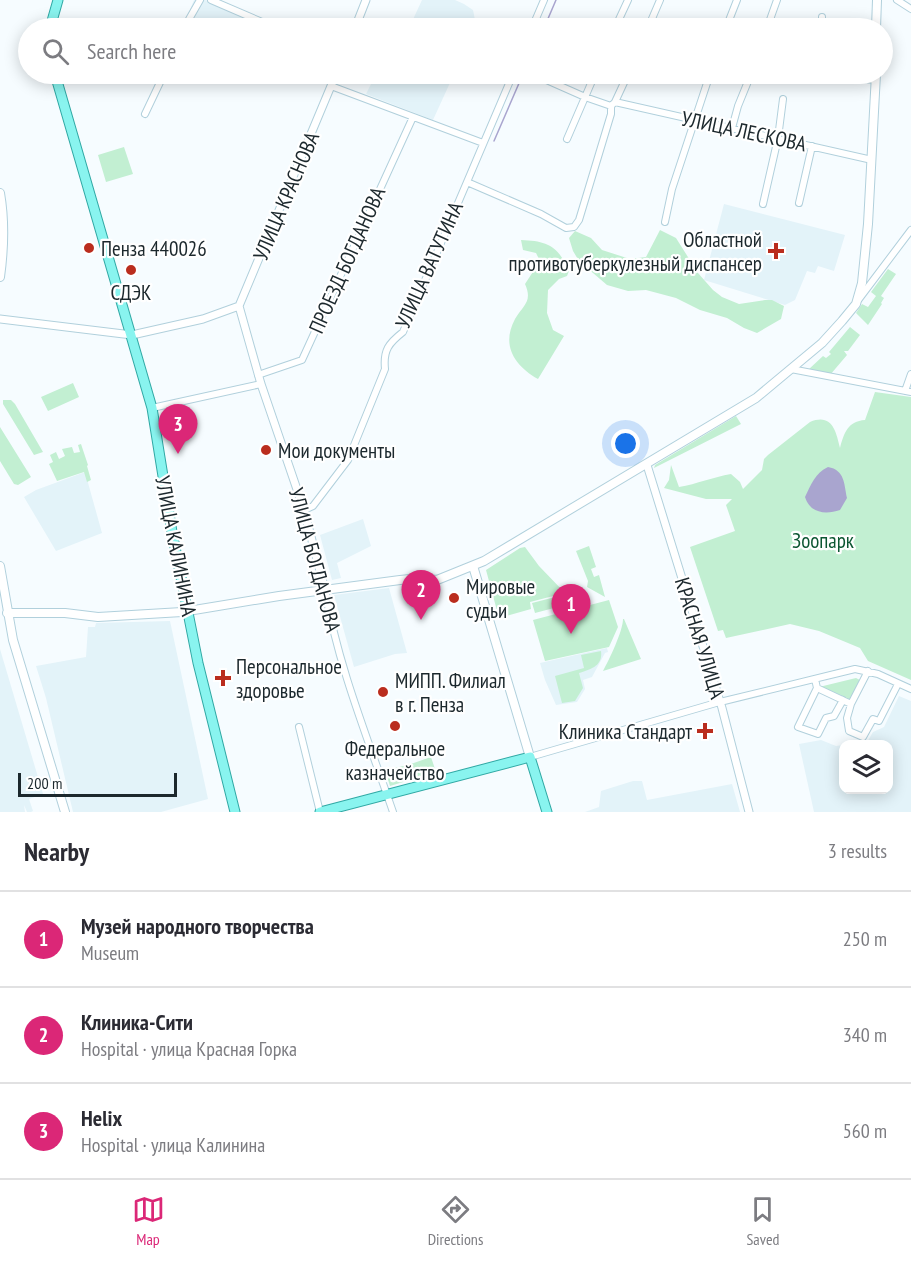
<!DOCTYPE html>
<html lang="en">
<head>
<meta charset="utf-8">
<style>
  body { margin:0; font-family:"PT Sans Narrow",sans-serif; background:#f7f7f7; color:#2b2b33 }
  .controls { position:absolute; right:18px; bottom:18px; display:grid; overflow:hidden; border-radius:12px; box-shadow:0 3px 15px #0003 }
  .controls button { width:54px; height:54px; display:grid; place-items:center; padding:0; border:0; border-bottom:2px solid #e1e1e2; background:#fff; color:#2b2b33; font:30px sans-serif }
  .scale { position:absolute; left:18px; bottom:15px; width:159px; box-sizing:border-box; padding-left:6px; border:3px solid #1c282d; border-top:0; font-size:16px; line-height:21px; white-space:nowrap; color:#1c282d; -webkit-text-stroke:4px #fff; paint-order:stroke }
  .you { position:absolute; left:626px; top:444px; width:21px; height:21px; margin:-15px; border:4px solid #fff; border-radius:50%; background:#1a73e8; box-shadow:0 0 0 9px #1a73e833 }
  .badge { display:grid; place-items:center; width:39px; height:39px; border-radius:50%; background:#db2777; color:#fff; font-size:20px; font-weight:700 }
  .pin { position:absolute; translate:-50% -50px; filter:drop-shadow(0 2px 3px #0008) }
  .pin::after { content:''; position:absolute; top:32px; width:21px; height:18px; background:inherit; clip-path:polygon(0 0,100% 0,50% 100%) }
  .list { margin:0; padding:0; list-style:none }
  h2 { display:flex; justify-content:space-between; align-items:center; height:78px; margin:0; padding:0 24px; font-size:26px }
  h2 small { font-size:20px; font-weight:400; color:#7c7c81 }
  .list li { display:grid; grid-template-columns:39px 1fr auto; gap:18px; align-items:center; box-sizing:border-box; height:96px; padding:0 24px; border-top:2px solid #e1e1e2 }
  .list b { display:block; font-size:22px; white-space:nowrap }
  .list p { margin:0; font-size:20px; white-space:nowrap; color:#7c7c81 }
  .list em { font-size:20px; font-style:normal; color:#7c7c81 }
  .icon { flex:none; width:33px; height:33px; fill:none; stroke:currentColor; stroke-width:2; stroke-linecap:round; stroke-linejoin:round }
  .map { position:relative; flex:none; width:911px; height:812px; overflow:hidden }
  .search { position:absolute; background:#fff; box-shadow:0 3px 15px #0003; left:18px; right:18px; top:18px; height:66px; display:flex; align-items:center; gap:15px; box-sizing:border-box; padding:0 21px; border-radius:33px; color:#7c7c81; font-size:22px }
  .sheet { height:366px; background:#fff }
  nav { display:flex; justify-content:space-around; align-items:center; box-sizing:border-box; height:84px; border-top:2px solid #e1e1e2; background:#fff; font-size:16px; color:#7c7c81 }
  nav a { display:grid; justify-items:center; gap:3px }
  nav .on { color:#db2777 }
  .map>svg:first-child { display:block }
  .built { fill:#e3f3f9 }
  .green { fill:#c2efd2 }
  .water { fill:#a9a5cf }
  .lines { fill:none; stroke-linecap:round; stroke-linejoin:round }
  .stream { stroke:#a9a5cf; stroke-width:1.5 }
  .minor-casing { stroke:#b1d0dc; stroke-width:8 }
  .tertiary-casing { stroke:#b1d0dc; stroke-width:9 }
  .secondary-casing { stroke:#b1d0dc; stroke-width:10 }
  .primary-casing { stroke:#30a8a4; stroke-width:11 }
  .minor { stroke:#fff; stroke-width:6 }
  .tertiary { stroke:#fff; stroke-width:7 }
  .secondary { stroke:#fff; stroke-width:8 }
  .primary { stroke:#89f4ef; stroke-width:9 }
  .poi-dot { fill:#ba2d1e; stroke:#fff; stroke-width:2 }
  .labels { text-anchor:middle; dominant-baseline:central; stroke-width:4.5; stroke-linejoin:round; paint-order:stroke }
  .street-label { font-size:21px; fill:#1c282d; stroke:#fff }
  .poi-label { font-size:21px; fill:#1c282d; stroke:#fff; text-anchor:start }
  .park-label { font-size:21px; fill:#0d5733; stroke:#fff }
</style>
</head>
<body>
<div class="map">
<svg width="911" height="812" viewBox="0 0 911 812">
  <rect width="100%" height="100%" fill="#f6fcff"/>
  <!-- built -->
  <path class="built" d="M194,0H205L272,28H188L183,26Z
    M422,0H455L464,4L473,10L476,25L474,28H409Z
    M376,74H454L433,120L366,94Z
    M724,204L845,235L834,271L818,266L815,273L807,271L795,300L785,305L704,280Z
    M85,472L102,533L56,551L24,497L36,490Z
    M363,519L371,546L337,563L341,578L332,580L320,535Z
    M389,588L407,653L395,654L354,667L334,595Z
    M170,621L208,799L161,812H73L46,698L36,666L86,657L88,627H95L96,623Z
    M607,648L608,652L605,653L592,677L583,680L585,689L577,702L556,705L545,680L540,663Z
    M0,649L43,794L29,799L33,811L31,812H27L24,805L25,812H0Z
    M899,696L911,701V812H814L799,744L821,740L836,746L843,745L844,790H888V744H866L873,732L884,727Z
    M633,781H642L647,800L732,784L740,812H585L599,807L601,791Z"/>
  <!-- green -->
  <path class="green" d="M124,147L133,174L106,182L98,155Z
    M660,230L676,238L698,273L713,290L722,297L739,304L765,300H772L784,306L781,319L757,333L744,328L727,318L700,310L676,298L646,290L628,291L607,285L579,261L573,251L569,238L575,231L591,238L602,250L630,259L646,257Z
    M521,240C548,241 558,246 569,271L567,276L559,279L548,290L547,313L553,330L564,336L538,379C514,365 501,345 515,319C523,305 533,302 525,284L540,261L536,253L523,250Z
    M888,269L896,274L881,296L884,298L881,303L882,304L868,325L856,313L862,304L868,307L876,296L871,292Z
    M850,327L860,335L848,351H844L847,355L830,375L808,370L823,356L826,358L831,354L829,352Z
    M73,383L79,397L48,411L41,397Z
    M875,392L911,397V680L868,661L860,648L819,631L790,624L726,638L723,630L718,631L690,547L735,531L726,505L732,499H706L664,488L669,480L671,465L679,487C697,484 713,477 731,474L740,482L743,489L762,470L764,459L768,455L810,422C832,413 836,431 840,448C844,433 848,421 865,420Z
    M3,400H11L15,404L43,452L34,455L3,404Z
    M736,416L741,424L654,468L655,465Z
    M0,427L31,477L18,485L14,484L0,461Z
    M81,444L88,465L87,466L91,480L87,482L84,472L57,481L49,464L53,462L50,455L56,452L59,459L65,456L62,449L72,447L74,453L80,452L78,445Z
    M589,546L596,567L591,569L594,577L599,575L605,597L587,587L588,581L576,551Z
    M525,547L539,566L565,593L530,602L531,609L499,618L486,570L520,548Z
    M567,594L569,604L535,613L532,603Z
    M609,600L618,627L609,647L545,661L533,620Z
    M623,619H624L641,659L603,671C609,660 623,631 623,619Z
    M601,651C603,666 591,669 579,673L583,688L575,701L562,703L555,676L584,668L581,655Z
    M856,678L862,681L851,702L819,687Z
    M431,757L436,772L390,786L385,770L408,765Z"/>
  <!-- water -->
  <path class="water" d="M828,467C845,470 844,484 847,498L840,510C825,515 810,513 805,497C811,485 815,473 828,467Z"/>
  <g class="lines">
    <!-- stream -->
    <path class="stream" d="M547,21L556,0
      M494,141L523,74"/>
    <!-- minor casing -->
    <g class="minor-casing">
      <path id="minor" d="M211,0L276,28
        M897,0L911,9
        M184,28L200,0
        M532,28L544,0
        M615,28L628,0
        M648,28L660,0
        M726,28L737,0
        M767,28L777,0
        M822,28V17
        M533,74L585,97L611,106
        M801,74L876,80
        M331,86L483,143
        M615,102L872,160
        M145,114L164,74
        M732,128L738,106L751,74
        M567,139L595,74
        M467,182L541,214L566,228L574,227L579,220L611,114V106L615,102L628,74
        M799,203L812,146
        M763,204L778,138L783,99
        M665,222L672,189L710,74
        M859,299L911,230
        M791,369L911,392
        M258,375L302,360L413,117
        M905,391L911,374
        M152,408L261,384
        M304,510L313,506L348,460L385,369C383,350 389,343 403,332L513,74
        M325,590C338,666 368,739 393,812
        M815,679L817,688L798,727L818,734L826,718L834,716L843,700
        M817,688L851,704L868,671
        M851,704L847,718L849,731L863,737L873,719L879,721L898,684
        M299,727L320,812
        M530,757L716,703L855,669L878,674L911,689"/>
    </g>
    <!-- tertiary casing -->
    <g class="tertiary-casing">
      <path id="tertiary" d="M355,28L366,0
        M239,306L261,384L304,510L325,590
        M239,306L336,74
        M0,319L132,335L203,319L239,306
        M647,465L722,708L749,812"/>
    </g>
    <!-- secondary casing -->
    <g class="secondary-casing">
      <path id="secondary" d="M876,28L877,0
        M0,193C5,222 4,248 0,277
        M0,566L13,640L65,812
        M473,566L530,757
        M7,613H65L98,617L182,612L279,596L400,580L419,578L437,580L484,561L756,398L822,343L842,321L856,304L862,283L868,224L876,74"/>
    </g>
    <!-- primary casing -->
    <g class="primary-casing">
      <path id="primary" d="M50,28L58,0
        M55,74L152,408L172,532L198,663L235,812
        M320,812L530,757L547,812"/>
    </g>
    <!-- minor -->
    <use href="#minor" class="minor"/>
    <!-- tertiary -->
    <use href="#tertiary" class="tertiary"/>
    <!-- secondary -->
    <use href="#secondary" class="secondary"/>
    <!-- primary -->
    <use href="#primary" class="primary"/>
  </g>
  <!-- markers -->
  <g class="poi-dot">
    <circle cx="89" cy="248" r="6"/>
    <path d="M773 242h6v6h6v6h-6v6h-6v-6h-6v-6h6z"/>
    <circle cx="131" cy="270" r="6"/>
    <circle cx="266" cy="450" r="6"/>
    <circle cx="454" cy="598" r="6"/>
    <path d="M220 669h6v6h6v6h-6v6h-6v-6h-6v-6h6z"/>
    <circle cx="383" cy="692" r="6"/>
    <circle cx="395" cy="726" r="6"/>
    <path d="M702 722h6v6h6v6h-6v6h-6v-6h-6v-6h6z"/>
  </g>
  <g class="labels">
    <!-- street labels -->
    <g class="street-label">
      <text transform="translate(744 131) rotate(12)">УЛИЦА ЛЕСКОВА</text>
      <text transform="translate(286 196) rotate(-67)">УЛИЦА КРАСНОВА</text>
      <text transform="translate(347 260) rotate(-66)">ПРОЕЗД БОГДАНОВА</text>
      <text transform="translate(429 265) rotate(-66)">УЛИЦА ВАТУТИНА</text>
      <text transform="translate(176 546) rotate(79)">УЛИЦА КАЛИНИНА</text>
      <text transform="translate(315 560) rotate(75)">УЛИЦА БОГДАНОВА</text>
      <text transform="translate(700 638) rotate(73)">КРАСНАЯ УЛИЦА</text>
    </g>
    <!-- poi labels -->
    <g class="poi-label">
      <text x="762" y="239" text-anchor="end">Областной<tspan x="762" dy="24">противотуберкулезный диспансер</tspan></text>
      <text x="101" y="248">Пенза 440026</text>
      <text x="131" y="292" text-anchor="middle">СДЭК</text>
      <text x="278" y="450">Мои документы</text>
      <text x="466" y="586">Мировые<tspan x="466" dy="24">судьи</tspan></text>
      <text x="236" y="666">Персональное<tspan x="236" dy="24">здоровье</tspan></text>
      <text x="395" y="680">МИПП. Филиал<tspan x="395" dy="24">в г. Пенза</tspan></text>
      <text x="692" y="731" text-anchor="end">Клиника Стандарт</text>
      <text x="395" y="748" text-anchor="middle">Федеральное<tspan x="395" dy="24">казначейство</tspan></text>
    </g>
    <!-- park labels -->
    <g class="park-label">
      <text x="823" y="540">Зоопарк</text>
    </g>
  </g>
</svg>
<div class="controls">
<button><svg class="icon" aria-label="layers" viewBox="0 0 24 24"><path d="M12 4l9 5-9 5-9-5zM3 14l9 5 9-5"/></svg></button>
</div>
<div class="scale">200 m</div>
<div class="you"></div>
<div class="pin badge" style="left:571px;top:634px">1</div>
<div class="pin badge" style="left:421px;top:620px">2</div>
<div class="pin badge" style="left:178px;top:454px">3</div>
<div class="search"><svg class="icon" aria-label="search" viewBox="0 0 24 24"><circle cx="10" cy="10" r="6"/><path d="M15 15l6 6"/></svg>Search here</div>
</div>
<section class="sheet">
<h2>Nearby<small>3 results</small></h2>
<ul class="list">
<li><span class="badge">1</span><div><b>Музей народного творчества</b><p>Museum</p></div><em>250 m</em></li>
<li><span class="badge">2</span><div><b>Клиника-Сити</b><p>Hospital · улица Красная Горка</p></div><em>340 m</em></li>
<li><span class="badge">3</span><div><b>Helix</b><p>Hospital · улица Калинина</p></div><em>560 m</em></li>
</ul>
</section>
<nav>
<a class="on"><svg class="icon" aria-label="map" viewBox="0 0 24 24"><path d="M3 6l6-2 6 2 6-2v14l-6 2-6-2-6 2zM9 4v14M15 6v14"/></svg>Map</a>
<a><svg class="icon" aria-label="directions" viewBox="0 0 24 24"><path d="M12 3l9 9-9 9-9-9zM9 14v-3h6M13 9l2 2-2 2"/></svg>Directions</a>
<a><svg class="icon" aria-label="saved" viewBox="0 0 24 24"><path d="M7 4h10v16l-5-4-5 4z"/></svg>Saved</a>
</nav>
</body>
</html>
